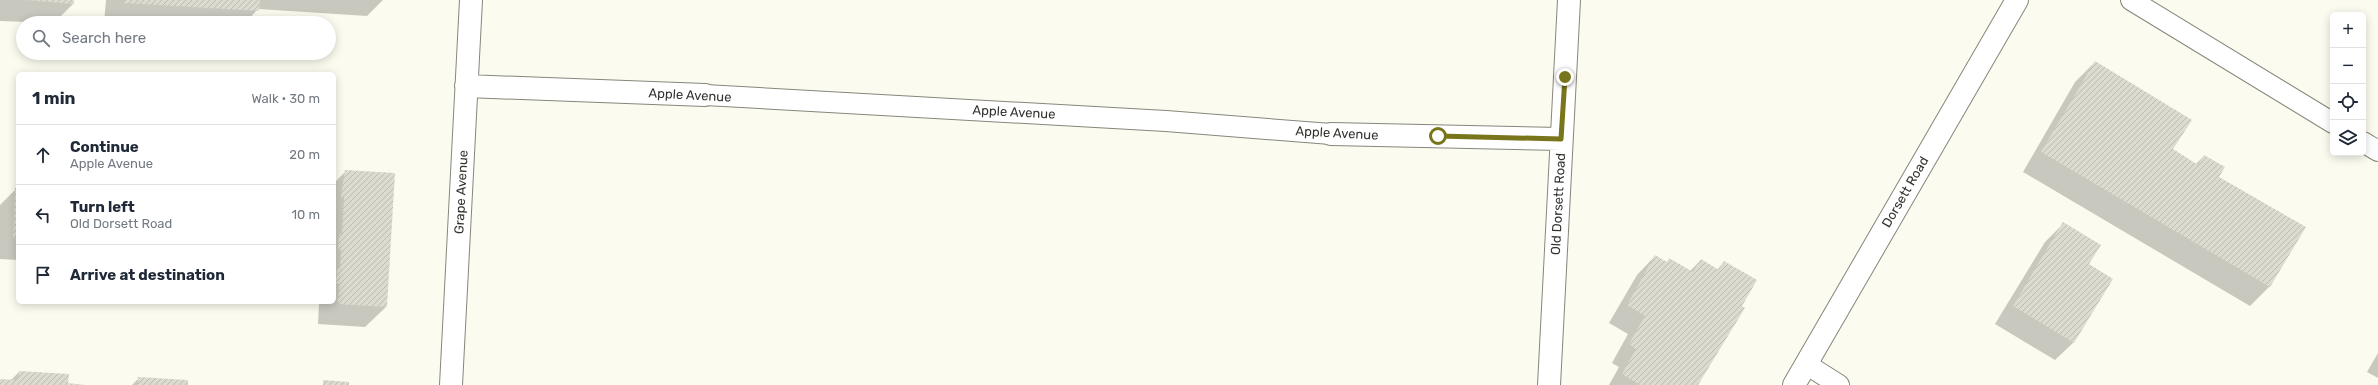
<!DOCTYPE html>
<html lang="en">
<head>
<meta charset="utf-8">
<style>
  body { margin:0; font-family:Rubik,sans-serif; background:#f6f6f7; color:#1f2937 }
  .controls { position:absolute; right:12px; top:12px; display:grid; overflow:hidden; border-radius:6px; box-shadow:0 2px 10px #0003 }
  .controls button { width:36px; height:36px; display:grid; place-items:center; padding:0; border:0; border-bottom:1px solid #e0e1e3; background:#fff; color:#1f2937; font:20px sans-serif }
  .stop { position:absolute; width:12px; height:12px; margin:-9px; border:3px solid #78751a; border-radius:50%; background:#fff }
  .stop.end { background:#78751a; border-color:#fff; box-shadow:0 1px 4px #0008 }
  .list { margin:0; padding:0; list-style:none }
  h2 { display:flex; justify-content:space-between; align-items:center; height:52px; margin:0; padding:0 16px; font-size:17px }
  h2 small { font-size:13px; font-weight:400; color:#747a83 }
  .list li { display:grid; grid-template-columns:26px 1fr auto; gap:12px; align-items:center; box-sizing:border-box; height:60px; padding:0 16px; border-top:1px solid #e0e1e3 }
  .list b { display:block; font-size:15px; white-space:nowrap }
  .list p { margin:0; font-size:13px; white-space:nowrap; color:#747a83 }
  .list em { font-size:13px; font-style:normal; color:#747a83 }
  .icon { flex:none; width:22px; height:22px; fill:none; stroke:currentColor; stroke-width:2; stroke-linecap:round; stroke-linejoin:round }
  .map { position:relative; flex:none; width:2378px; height:385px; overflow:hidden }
  .search { position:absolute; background:#fff; box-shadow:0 2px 10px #0003; left:16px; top:16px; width:320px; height:44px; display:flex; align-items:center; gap:10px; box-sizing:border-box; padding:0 14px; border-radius:22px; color:#747a83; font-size:15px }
  .panel { position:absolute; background:#fff; box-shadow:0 2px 10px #0003; left:16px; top:72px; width:320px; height:232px; border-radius:6px }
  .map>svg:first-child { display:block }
  .shadow { fill:#0003 }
  .building { fill:url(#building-hatch) }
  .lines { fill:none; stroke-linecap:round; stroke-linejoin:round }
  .lane-casing { stroke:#86867c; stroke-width:22 }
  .street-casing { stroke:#86867c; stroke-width:24 }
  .secondary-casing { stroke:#86867c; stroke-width:24 }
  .lane { stroke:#fff; stroke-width:20 }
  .street { stroke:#fff; stroke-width:22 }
  .secondary { stroke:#fff; stroke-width:22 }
  .route { stroke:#78751a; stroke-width:5 }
  .labels { text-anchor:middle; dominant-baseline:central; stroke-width:3.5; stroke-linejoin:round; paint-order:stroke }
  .street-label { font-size:13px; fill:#32322e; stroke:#fff }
</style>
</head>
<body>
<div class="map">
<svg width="2378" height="385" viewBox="0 0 2378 385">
  <defs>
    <pattern id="building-hatch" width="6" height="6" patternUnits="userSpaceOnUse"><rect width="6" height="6" fill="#dbdbcf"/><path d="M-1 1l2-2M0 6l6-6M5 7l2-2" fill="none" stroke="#bcbcb2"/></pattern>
  </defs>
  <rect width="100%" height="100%" fill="#fbfbef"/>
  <!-- shadow -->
  <path class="shadow" d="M0,0H73V4L54,23L0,21Z
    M106,0H383L367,16L258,9L245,23H104Z
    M2095,62L2172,150L2196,164L2204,156L2218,177L2305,227L2269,287L2250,306L2023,172L2075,82Z
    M346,171L386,307L365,327L318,324L319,304L316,302H334V183Z
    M16,189H18V260L0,259V205Z
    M2063,224L2088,265L2074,342L2055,360L1995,324L2045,242Z
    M1655,256L1666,263L1690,271L1701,260L1717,270L1724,262L1697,385H1609L1619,367L1612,363L1628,334L1609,323L1637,275Z
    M2378,353V378L2367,372Z
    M19,372L67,384L87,385H0V380L10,381Z
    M139,378L187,385H132Z"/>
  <!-- building -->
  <path class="building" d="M24,0H74V4Z
    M125,0H260L259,11L124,3Z
    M2095,61L2192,120L2173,149L2198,165L2204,155L2225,167L2219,177L2306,227L2270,287L2041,152Z
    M345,170L395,173L387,307L338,304L339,284L336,283L337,268H340L341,250L338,249L339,234H342L344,197H341Z
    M15,188H18V239L13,238Z
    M2063,222L2101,245L2089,264L2113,279L2074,343L2013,306Z
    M1655,255L1667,262L1669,258L1693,272L1701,259L1719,270L1724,261L1757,280L1742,306L1745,308L1698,385H1640L1622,374L1636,349L1629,344L1645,316L1627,305Z
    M19,371L69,374L68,383L83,385H0V379L18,380Z
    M138,377L188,380V385H138Z
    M323,380L349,382V385H323Z"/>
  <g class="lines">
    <!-- lane casing -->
    <g class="lane-casing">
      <path id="lane" d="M2131,0L2333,123
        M705,95L1166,121L1331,134
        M2363,142L2378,151
        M1806,364L1839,385"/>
    </g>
    <!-- street casing -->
    <g class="street-casing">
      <path id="street" d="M466,86L705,95
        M1331,134L1561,139
        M451,385L471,0
        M1549,385L1569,0"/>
    </g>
    <!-- secondary casing -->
    <g class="secondary-casing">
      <path id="secondary" d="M1794,385L2017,0"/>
    </g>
    <!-- lane -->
    <use href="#lane" class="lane"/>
    <!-- street -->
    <use href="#street" class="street"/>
    <!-- secondary -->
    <use href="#secondary" class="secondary"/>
  </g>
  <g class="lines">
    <!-- route -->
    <path class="route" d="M1438,136L1561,139L1565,77"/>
  </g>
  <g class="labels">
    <!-- street labels -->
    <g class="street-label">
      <text transform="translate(690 95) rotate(3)">Apple Avenue</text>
      <text transform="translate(1014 112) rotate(3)">Apple Avenue</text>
      <text transform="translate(1337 133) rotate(3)">Apple Avenue</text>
      <text transform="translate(461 192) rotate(-87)">Grape Avenue</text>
      <text transform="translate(1905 192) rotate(-60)">Dorsett Road</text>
      <text transform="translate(1558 204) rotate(-87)">Old Dorsett Road</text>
    </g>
  </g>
</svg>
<div class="controls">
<button>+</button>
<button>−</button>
<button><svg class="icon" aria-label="locate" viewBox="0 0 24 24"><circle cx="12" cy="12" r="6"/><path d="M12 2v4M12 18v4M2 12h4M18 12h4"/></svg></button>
<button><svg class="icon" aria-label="layers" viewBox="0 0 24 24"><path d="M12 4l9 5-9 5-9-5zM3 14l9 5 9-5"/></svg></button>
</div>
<div class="stop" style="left:1438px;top:136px"></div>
<div class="stop end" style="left:1565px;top:77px"></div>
<div class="search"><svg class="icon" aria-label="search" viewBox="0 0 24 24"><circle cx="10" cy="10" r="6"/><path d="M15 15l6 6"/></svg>Search here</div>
<section class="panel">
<h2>1 min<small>Walk · 30 m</small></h2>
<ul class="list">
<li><svg class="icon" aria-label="ahead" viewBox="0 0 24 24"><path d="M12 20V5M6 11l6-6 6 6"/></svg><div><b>Continue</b><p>Apple Avenue</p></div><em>20 m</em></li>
<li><svg class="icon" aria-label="left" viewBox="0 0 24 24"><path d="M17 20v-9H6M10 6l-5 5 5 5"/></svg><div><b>Turn left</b><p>Old Dorsett Road</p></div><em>10 m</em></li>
<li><svg class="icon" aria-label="arrive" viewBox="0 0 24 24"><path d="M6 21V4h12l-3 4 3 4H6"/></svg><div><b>Arrive at destination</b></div></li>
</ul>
</section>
</div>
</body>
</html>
